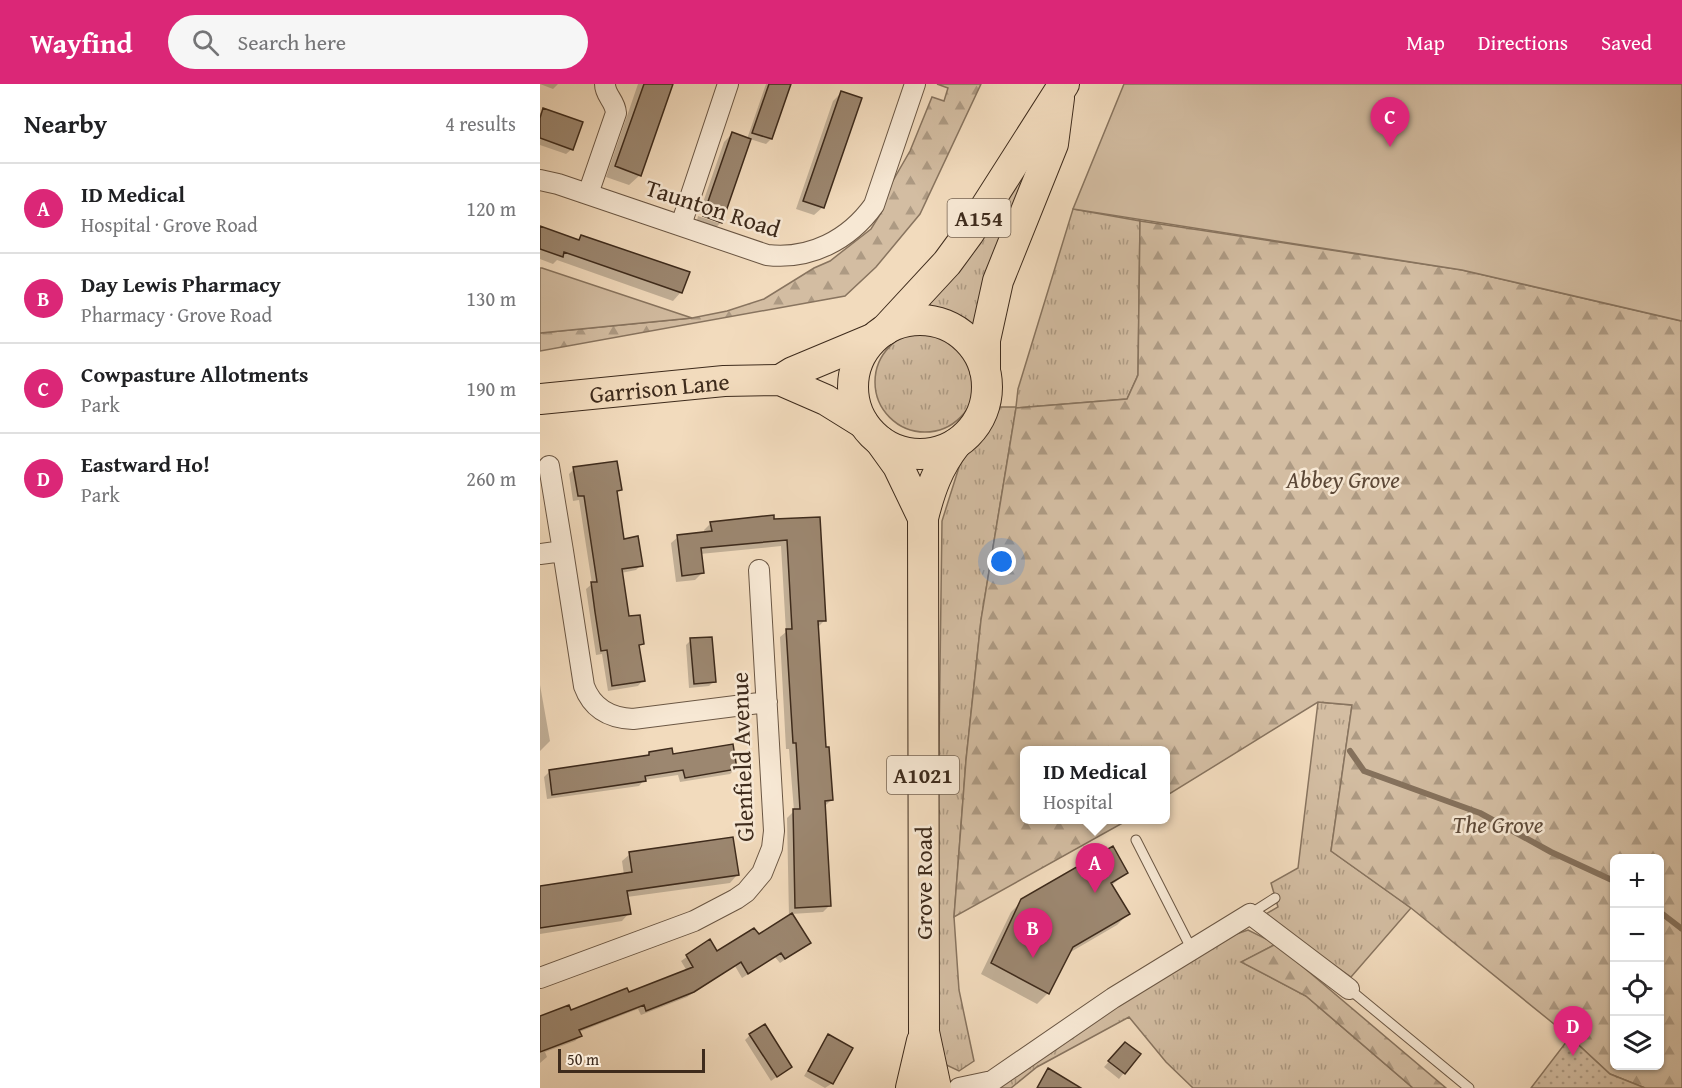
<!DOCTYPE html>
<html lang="en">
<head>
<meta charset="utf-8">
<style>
  body { margin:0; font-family:"Gentium Book Plus",serif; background:#f6f6f6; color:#202124 }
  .controls { position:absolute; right:18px; bottom:18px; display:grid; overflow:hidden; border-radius:9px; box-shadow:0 2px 4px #0004 }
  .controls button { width:54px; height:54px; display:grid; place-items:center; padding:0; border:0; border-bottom:2px solid #e0e0e0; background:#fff; color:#202124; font:30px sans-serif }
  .scale { position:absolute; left:18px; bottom:15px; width:147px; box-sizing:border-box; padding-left:6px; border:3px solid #3e2b1c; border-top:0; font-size:16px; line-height:21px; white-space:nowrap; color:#3e2b1c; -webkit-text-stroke:4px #f7e8d4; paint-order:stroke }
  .you { position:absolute; left:462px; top:478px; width:21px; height:21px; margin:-15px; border:4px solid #fff; border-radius:50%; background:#1a73e8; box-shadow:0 0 0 9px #1a73e833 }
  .badge { display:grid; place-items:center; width:39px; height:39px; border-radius:50%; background:#db2777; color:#fff; font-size:20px; font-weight:700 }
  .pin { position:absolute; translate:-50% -50px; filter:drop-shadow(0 2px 3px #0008) }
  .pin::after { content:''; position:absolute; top:32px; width:21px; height:18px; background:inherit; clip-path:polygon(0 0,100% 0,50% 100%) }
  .popup { position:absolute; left:480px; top:662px; width:150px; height:78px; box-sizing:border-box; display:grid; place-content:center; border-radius:9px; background:#fff; filter:drop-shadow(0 2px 4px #0005); font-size:20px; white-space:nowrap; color:#757577 }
  .popup b { font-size:22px; color:#202124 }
  .popup::after { content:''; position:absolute; left:50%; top:100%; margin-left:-12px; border:12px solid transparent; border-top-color:#fff }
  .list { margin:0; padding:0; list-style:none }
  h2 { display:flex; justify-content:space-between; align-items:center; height:78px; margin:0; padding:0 24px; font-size:26px }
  h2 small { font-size:20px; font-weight:400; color:#757577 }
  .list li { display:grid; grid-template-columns:39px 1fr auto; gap:18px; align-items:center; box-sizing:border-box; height:90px; padding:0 24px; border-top:2px solid #e0e0e0 }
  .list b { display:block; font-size:22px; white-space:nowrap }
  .list p { margin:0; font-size:20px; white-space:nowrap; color:#757577 }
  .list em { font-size:20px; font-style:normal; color:#757577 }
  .icon { flex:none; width:33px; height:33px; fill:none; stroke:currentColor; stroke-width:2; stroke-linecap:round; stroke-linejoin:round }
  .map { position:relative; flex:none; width:1142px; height:1004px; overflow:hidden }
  header { display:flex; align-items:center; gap:36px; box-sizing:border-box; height:84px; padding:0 30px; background:#db2777; color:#fff }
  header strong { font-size:28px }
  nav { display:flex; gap:33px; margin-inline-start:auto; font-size:21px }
  .search { width:420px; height:54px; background:#f6f6f6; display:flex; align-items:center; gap:15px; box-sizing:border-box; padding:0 21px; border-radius:33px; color:#757577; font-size:22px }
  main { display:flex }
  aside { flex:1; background:#fff }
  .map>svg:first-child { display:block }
  .grass { fill:url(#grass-tufts); stroke:#88745f; stroke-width:1.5 }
  .forest { fill:url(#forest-firs); stroke:#88745f; stroke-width:1.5; fill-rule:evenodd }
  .park { fill:url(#park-dots); stroke:#88745f; stroke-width:1.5 }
  .garden { fill:#d3bda2; stroke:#88745f; stroke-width:1.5 }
  .shadow { fill:#0003 }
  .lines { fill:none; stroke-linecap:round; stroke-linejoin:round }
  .stream { stroke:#85715c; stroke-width:6 }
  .building { fill:#9c8770; stroke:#3e2b1c; stroke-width:1.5 }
  .lane-casing { stroke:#6b5744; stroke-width:11 }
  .street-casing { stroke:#6b5744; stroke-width:22 }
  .primary-casing { stroke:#3e2b1c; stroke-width:32 }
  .lane { stroke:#f7e8d4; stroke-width:9 }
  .street { stroke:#f7e8d4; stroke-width:20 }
  .primary { stroke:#f2dbbd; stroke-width:30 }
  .labels { text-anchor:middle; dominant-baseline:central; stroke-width:5; stroke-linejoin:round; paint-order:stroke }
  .shield { fill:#f7e8d4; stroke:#766453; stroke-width:1.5 }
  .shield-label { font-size:22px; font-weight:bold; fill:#3e2b1c }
  .street-label { font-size:24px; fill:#3e2b1c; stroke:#f7e8d4 }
  .park-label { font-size:24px; font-style:italic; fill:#5c4837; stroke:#f7e8d4 }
</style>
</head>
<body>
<header>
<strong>Wayfind</strong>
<div class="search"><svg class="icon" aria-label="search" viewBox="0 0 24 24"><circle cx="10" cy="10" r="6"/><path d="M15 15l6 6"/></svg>Search here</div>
<nav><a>Map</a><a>Directions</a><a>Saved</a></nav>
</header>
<main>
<aside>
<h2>Nearby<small>4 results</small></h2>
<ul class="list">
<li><span class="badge">A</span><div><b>ID Medical</b><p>Hospital · Grove Road</p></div><em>120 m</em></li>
<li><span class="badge">B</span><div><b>Day Lewis Pharmacy</b><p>Pharmacy · Grove Road</p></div><em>130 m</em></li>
<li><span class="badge">C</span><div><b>Cowpasture Allotments</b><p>Park</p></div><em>190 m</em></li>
<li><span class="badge">D</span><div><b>Eastward Ho!</b><p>Park</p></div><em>260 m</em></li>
</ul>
</aside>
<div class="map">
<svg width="1142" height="1004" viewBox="0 0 1142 1004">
  <defs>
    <pattern id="grass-tufts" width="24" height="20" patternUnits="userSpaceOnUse" patternTransform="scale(1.5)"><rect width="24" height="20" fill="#d3bda2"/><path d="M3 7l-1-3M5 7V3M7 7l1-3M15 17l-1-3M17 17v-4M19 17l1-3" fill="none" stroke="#ad9a83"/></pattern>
    <pattern id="forest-firs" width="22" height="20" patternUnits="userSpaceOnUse" patternTransform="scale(1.5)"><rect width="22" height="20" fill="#d3bda2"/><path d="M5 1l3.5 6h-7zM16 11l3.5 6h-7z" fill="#ad9a83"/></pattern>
    <pattern id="park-dots" width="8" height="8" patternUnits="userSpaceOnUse" patternTransform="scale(1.5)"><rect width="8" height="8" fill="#d3bda2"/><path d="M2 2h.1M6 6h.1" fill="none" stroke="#ad9a83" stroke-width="1.8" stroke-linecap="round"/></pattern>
  </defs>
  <rect width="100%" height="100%" fill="#f2dbbd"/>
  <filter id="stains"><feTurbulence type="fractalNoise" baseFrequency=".00333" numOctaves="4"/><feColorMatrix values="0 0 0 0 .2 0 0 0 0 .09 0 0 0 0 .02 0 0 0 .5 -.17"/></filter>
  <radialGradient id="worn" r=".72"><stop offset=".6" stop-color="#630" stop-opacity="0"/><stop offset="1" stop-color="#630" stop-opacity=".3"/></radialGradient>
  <!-- grass -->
  <path class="grass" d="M503,55L438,247L421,232L392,224L389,218Z
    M533,125L600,137L598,291L587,315L476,324L441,536L426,676L414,833L419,906L434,977L419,987L400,978L395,956L402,437L420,380L460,323H476L478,305Z
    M335 298a50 50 0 1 1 100 0a50 50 0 1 1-100 0Z
    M778,618L812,621L791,767L871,824L811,893L724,831L738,823L731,799L758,784Z
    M708,846L736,860L702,878L766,912L873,1004H653L626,978L589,933L497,983L471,1004H450L682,855Z"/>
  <!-- forest -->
  <path class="forest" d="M397,0H441L380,130L336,183L305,212L0,267V249L152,234L187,227L224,215L274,184L290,177L331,145L341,129L351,100L370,67L392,13L404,17L408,4Z
    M600,137L922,186L1141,237L1142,1004H1105L1070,990L1030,953L871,824L791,767L812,621L778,618L626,712V666H484V736H588L414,833L426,676L441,536L476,324L587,315L598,291ZM1074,774H1120V982H1074Z
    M736,860L906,1004H873L766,912L701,878Z"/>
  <!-- park -->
  <path class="park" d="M1030,953L1070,990L1105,1004H991Z"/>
  <!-- garden -->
  <path class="garden" d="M584,0H1142V237L922,186L533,125Z
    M0,184H2L152,234L0,249Z"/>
  <!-- shadow -->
  <path class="shadow" d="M0,0H18L13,5Z
    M98,0H132L100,91L89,101L66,93Z
    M226,0H249L231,55L226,60L210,55L181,138L173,147L156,141L158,132L178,139V136L159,130L184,58L192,50L207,55Z
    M302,8L283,123L274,131L256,125L293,17Z
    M4,26L32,65L26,70L0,61V29Z
    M0,144L37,157L41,152L141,208L133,217L17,176L13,180L0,175Z
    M34,385L80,405L76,410L83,456L101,481L96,486L81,489L88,534L102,559L98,563L103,596L98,602L68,607L62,570L56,571L46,505L52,500L39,416L33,417L29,390Z
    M279,434L285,536L277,544L284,665L291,716L284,723L289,822L283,828L251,830L269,859L240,879L235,873L202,894L195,882L147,913L101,931L98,925L39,948L40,952L35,957L5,968L7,973L0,979V934L31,928L88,910L147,887L141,877L170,857L177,869L218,852L249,833L247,734L254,727L249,665H246L240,553L246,548L241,462L160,470L162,489L155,496L136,498L131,459L138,453L165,449L164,446L171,439Z
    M151,556L174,597L169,602L149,604L146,561Z
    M0,601L10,657L0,667Z
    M109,669L195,685L190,690L140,698L138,691L104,696L99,702L7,715L4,693L9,688L106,673Z
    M90,770L197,791L190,799L87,813L89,829L82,837L0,850V804L84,791L82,777Z
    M586,789L571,802L588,830L577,841L529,869L508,909L497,920L441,890L471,828L482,817Z
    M210,951L250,983L231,997L205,956Z
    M288,952L311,964L291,1000L285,1004L264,992Z
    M585,960L599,970L579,995L564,983Z"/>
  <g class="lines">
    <!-- stream -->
    <path class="stream" d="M810,667L824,687L940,729L1011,768L1074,797
      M1120,828L1142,845"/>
  </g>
  <!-- building -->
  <path class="building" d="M104,0H133L101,92L75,82Z
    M229,0H251L232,55L212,49Z
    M301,7L322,14L284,124L263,117Z
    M3,24L43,38L33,66L0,54V34Z
    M192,48L211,55L182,139L163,132Z
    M0,142L39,156L41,151L150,188L142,209L24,168L23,173L0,165Z
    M77,377L82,406L77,407L84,455L98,452L103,482L82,485L89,532L100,531L104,560L99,561L105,597L72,602L67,566L61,567L55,528L51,498H57L44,412H38L33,383Z
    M234,431V435L280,433L286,537H278L286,663H289L293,716L285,717L291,822L255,824L253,725H260L256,659H253L246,545H252L247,456L161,464L164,489L142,492L137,451L172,447L170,438Z
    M172,553L176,598L154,600L150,554Z
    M193,660L197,685L145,694L143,686L105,692L106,697L12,711L9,686L109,671V668L132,664L133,670Z
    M193,753L199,791L87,807L91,830L0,844V802L92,788L89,768Z
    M573,762L588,789L571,799L590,830L533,863L509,910L451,879L481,815Z
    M252,829L271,859L245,875L241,869L208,890L201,878L154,908L106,927L104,921L39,946L42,952L0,968V932L29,921L31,926L87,904L89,908L153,883L146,871L170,855L177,867L214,844L219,850Z
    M225,940L252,983L237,993L209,950Z
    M288,950L313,964L293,1000L268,987Z
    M585,958L601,970L585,990L568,977Z
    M508,984L541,1004H497Z"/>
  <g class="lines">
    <!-- lane casing -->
    <g class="lane-casing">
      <path id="lane" d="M596,756L652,866
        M710,830L735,814
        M809,905L929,1004"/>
    </g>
    <!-- street casing -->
    <g class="street-casing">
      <path id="street" d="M0,96L18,100L227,171C270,176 309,156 334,121L375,0
        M48,110L76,29C75,16 65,12 65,0
        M141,141L188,0
        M23,467L44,602C52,624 69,634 93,635L227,618
        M0,470L23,467L9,382
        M0,894L154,837L196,815L206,808L222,789L232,764L234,747L219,486
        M452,997L573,914L710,830L809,905
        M419,1004L452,997L447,1004"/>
    </g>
    <!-- primary casing -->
    <g class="primary-casing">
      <g id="primary">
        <circle cx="380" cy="303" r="67"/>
        <path d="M345,246L407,179L429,149L524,0"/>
        <path d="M445,286V256L458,197L513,60L519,14"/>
        <path d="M240,296L253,288L332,255"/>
        <path id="s1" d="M0,315L184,297L240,296L286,316L323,339"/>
        <path d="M340,357L358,382L383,434"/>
        <path d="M371,1004L382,957"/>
        <path d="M396,1004L384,948L383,434C390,406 398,383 416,360"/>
      </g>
    </g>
    <!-- lane -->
    <use href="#lane" class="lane"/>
    <!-- street -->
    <use href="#street" class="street"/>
    <!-- primary -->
    <use href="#primary" class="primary"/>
  </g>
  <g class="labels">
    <!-- shield labels -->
    <g class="shield">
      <rect x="407.5" y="115" width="63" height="38" rx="4.5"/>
      <rect x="347" y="672" width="72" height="38" rx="4.5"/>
    </g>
    <g class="shield-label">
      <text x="439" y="134">A154</text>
      <text x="383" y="691">A1021</text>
    </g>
    <!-- street labels -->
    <g class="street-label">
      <text transform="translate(173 124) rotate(18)">Taunton Road</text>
      <text stroke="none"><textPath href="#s1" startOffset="120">Garrison Lane</textPath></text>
      <text transform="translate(202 673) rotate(-92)">Glenfield Avenue</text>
      <text transform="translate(383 799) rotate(-90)">Grove Road</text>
    </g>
    <!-- park labels -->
    <g class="park-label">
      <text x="803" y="395">Abbey Grove</text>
      <text x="958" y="740">The Grove</text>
    </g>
  </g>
  <rect width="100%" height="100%" filter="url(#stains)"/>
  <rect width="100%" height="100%" fill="url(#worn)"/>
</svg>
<div class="controls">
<button>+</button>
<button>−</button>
<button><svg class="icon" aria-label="locate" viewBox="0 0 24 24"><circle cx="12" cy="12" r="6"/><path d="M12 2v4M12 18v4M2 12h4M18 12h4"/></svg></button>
<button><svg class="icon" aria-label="layers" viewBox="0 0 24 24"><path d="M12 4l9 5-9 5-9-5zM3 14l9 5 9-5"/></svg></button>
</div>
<div class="scale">50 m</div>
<div class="you"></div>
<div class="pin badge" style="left:555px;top:809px">A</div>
<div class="popup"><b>ID Medical</b>Hospital</div>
<div class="pin badge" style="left:493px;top:874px">B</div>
<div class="pin badge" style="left:850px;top:63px">C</div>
<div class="pin badge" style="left:1033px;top:972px">D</div>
</div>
</main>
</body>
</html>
